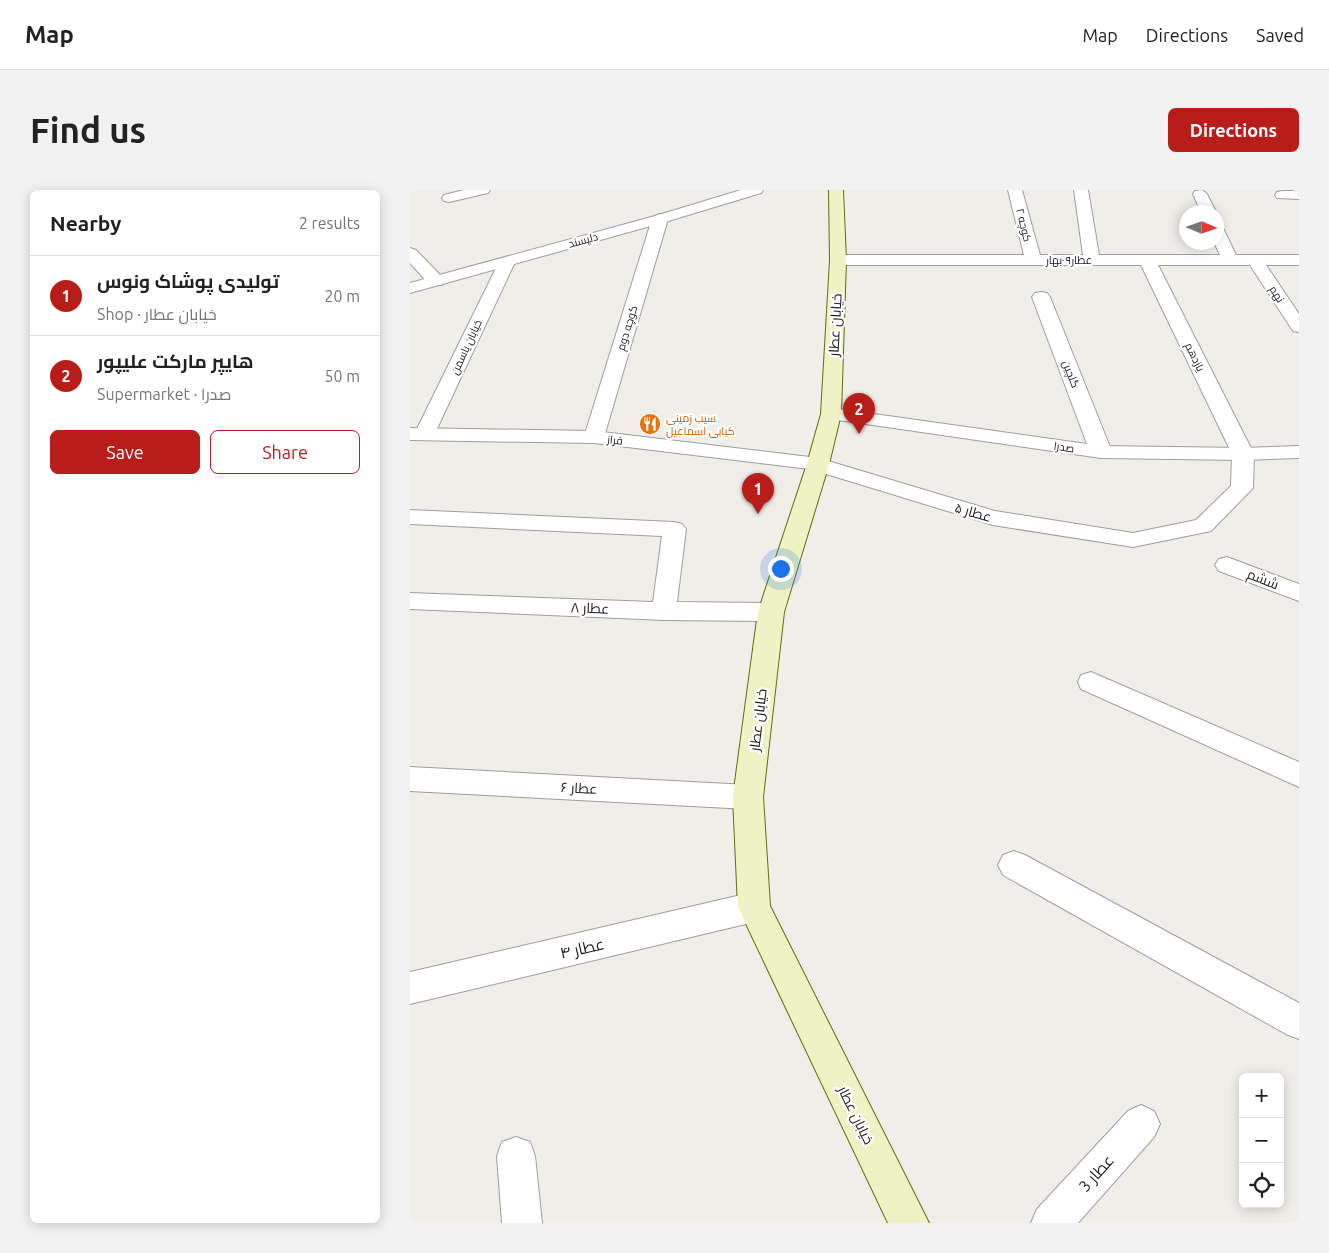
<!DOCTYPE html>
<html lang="en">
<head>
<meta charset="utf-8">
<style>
  body { margin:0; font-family:Ubuntu,Cairo,sans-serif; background:#f2f2f2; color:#222 }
  .controls { position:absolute; right:15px; bottom:15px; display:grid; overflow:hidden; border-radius:8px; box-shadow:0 2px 12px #0003 }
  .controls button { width:45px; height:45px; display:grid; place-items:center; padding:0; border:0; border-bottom:1px solid #e0e0e0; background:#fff; color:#222; font:25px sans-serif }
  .compass { position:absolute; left:769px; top:15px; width:45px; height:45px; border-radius:50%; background:#fff; box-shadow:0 2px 12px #0003; rotate:92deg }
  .you { position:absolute; left:370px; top:378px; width:18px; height:18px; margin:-12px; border:4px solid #fff; border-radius:50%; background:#1a73e8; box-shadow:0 0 0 8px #1a73e833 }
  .badge { display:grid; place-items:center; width:32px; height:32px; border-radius:50%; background:#b81d1a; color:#fff; font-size:16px; font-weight:700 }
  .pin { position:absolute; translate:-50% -41px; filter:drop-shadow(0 1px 2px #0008) }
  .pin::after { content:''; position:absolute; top:26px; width:18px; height:15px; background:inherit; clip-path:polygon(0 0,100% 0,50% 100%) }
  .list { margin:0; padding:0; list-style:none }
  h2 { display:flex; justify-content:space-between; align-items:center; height:65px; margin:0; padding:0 20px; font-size:21px }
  h2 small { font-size:16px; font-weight:400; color:#767676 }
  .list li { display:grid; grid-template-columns:32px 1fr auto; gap:15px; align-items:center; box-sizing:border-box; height:80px; padding:0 20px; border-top:1px solid #e0e0e0 }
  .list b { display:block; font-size:19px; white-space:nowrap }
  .list p { margin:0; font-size:16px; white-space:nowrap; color:#767676 }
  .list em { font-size:16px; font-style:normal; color:#767676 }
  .actions { display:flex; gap:10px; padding:15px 20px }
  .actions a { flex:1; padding:11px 0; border:1px solid #b81d1a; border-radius:8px; text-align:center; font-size:18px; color:#b81d1a }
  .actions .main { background:#b81d1a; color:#fff }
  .icon { flex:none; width:28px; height:28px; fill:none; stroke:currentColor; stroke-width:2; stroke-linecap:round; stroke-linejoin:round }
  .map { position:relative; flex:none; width:889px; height:1033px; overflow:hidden; border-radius:8px }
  header { display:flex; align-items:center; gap:30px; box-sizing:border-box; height:70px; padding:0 25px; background:#fff; border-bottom:1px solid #e0e0e0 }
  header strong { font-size:24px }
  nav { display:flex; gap:28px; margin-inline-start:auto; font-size:18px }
  .intro { display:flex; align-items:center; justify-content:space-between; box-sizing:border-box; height:120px; padding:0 30px }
  h1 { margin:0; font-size:35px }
  .button { padding:12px 22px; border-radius:8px; background:#b81d1a; color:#fff; font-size:18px; font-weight:700 }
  main { display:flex; gap:30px; padding:0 30px }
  aside { flex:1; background:#fff; border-radius:8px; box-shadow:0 2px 12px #0003 }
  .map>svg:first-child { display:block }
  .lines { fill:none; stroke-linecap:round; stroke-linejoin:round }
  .minor-casing { stroke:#9e9e9e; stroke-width:2 }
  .tertiary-casing { stroke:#9e9e9e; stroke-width:2 }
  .secondary-casing { stroke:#616c13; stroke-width:2 }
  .minor { fill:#fff; fill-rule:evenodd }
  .tertiary { fill:#fff; fill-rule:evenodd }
  .secondary { fill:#eff2c4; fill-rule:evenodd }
  .labels { text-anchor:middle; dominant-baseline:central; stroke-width:4.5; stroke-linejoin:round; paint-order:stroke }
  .far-street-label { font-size:11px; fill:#212121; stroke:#fff }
  .far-food-label { font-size:11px; fill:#c56008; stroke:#fff; text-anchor:start }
  .street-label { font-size:14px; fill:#212121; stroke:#fff }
  .near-street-label { font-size:16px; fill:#212121; stroke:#fff }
</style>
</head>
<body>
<header>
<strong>Map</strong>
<nav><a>Map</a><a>Directions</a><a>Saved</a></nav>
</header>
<div class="intro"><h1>Find us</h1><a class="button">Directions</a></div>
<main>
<aside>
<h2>Nearby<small>2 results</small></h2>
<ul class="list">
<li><span class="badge">1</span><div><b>تولیدی پوشاک ونوس</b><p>Shop · خیابان عطار</p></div><em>20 m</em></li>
<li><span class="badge">2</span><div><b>هایپر مارکت علیپور</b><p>Supermarket · صدرا</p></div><em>50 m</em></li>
</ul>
<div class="actions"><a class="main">Save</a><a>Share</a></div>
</aside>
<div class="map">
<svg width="889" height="1033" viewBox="0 0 889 1033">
  <rect width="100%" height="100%" fill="#f0eee8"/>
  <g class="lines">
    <!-- minor casing -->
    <g class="minor-casing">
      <path id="minor" d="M54,0H80L78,3L39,12L34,11L32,8L34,5Z
        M598,0H612L630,65H673L664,0H678L689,65H810L804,52H806V35L811,37L814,40L826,65H889V75H856L889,124V142L883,141L840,75H748L844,264L843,298L801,341L723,357L583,335L400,279L397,274L400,269L408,268L585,321L723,343L786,330L821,296L822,264L731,75H428L422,73L420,70L422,67L428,65H614Z
        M792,0L797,4L806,22H791L783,4L785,1Z
        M872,1H889V9L867,8L865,5L867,2Z
        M250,24L255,26L258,29L194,247L191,251L184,253L177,251L174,247L242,29L245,26Z
        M0,58L6,60L32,87L34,91L32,95H20L0,73Z
        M97,67L103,69L105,72L25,243L22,247L15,249L8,247L5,243L89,72L91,69Z
        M631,102L637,103L640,107L702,262L698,266L691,268L684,266L680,262L622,107L625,103Z
        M0,320L264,332L272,334L276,339L267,412L361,413L370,416L374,422L370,428L361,431L254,430L0,419V403L243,412L252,346L0,334Z
        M817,367L889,394V411L809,381L805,375L809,369Z
        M681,482L889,572V597L671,499L668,492L671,485Z
        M0,577L338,595L349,598L353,607L349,616L338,619L0,601Z
        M604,661L615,665L889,813V849L876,844L593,685L588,675L593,665Z
        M344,702L356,707L360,717L356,727L344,732L0,814V782Z
        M731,915L744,921L750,934L744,947L668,1033H621L627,1019L718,921Z
        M106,947L120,952L125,966L132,1033H92L87,966L92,952Z"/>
    </g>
    <!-- tertiary casing -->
    <g class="tertiary-casing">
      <path id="tertiary" d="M331,0H353L351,3L255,32L0,103V93L245,26Z
        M421,218L691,256L833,258L889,256V268L833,270L691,268L414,228L411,224L414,220Z
        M0,238L184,241L408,268L416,269L419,274L416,279L408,280L184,253L0,250Z"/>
    </g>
    <!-- secondary casing -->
    <g class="secondary-casing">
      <path id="secondary" d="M419,0H433L436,70L431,224L419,274L374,422L353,607L360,716L519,1033H478L328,717L323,607L348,422L397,274L411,224L420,70Z"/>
    </g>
    <!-- minor -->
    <use href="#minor" class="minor"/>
    <!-- tertiary -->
    <use href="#tertiary" class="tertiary"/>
    <!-- secondary -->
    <use href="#secondary" class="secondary"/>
  </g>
  <!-- icons -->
  <defs>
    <g id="restaurant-disc" transform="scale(1.125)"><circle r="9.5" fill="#e8710a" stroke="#fff"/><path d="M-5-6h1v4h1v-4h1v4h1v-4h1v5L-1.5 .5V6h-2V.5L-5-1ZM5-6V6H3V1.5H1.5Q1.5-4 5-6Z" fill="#fff"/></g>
  </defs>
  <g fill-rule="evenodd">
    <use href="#restaurant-disc" x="240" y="234"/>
  </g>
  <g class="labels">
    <!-- far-street labels -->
    <g class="far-street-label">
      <text transform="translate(614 35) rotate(76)">کوچه ۲</text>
      <text transform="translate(173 50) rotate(-15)">دلپسند</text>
      <text x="659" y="70">عطار۹-بهار</text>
      <text transform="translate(867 104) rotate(57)">نهم</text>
      <text transform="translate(217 138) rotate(-73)">کوچه دوم</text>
      <text transform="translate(56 157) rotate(-65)">خیابان یاسمن</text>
      <text transform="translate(785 167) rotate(64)">یازدهم</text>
      <text transform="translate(661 184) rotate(69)">گلچین</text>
      <text transform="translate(205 250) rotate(7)">فراز</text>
      <text transform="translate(654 257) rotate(8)">صدرا</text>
    </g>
    <!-- far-food labels -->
    <g class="far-food-label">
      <text x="256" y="228">سیب زمینی<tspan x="256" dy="13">کبابی اسماعیل</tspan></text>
    </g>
    <!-- street labels -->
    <g class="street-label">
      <text transform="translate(425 135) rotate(-87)">خیابان عطار</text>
      <text transform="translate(563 322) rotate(16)">عطار ۵</text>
      <text transform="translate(853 389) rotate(21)">ششم</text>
      <text transform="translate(180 418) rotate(2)">عطار ۸</text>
      <text transform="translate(348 530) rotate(-83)">خیابان عطار</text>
      <text transform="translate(169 598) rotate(3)">عطار ۶</text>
      <text transform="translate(446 925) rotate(64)">خیابان عطار</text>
    </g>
    <!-- near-street labels -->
    <g class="near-street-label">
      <text transform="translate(172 758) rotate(-13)">عطار ۴</text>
      <text transform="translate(686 983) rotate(-48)">عطار 3</text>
    </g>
  </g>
</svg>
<div class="controls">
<button>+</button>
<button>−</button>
<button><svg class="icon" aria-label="locate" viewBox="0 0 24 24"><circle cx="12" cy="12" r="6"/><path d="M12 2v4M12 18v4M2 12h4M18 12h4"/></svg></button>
</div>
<svg class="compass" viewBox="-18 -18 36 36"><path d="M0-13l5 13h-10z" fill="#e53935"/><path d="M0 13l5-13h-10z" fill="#767676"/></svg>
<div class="you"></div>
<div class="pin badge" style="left:348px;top:324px">1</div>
<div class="pin badge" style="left:449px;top:244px">2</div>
</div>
</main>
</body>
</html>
